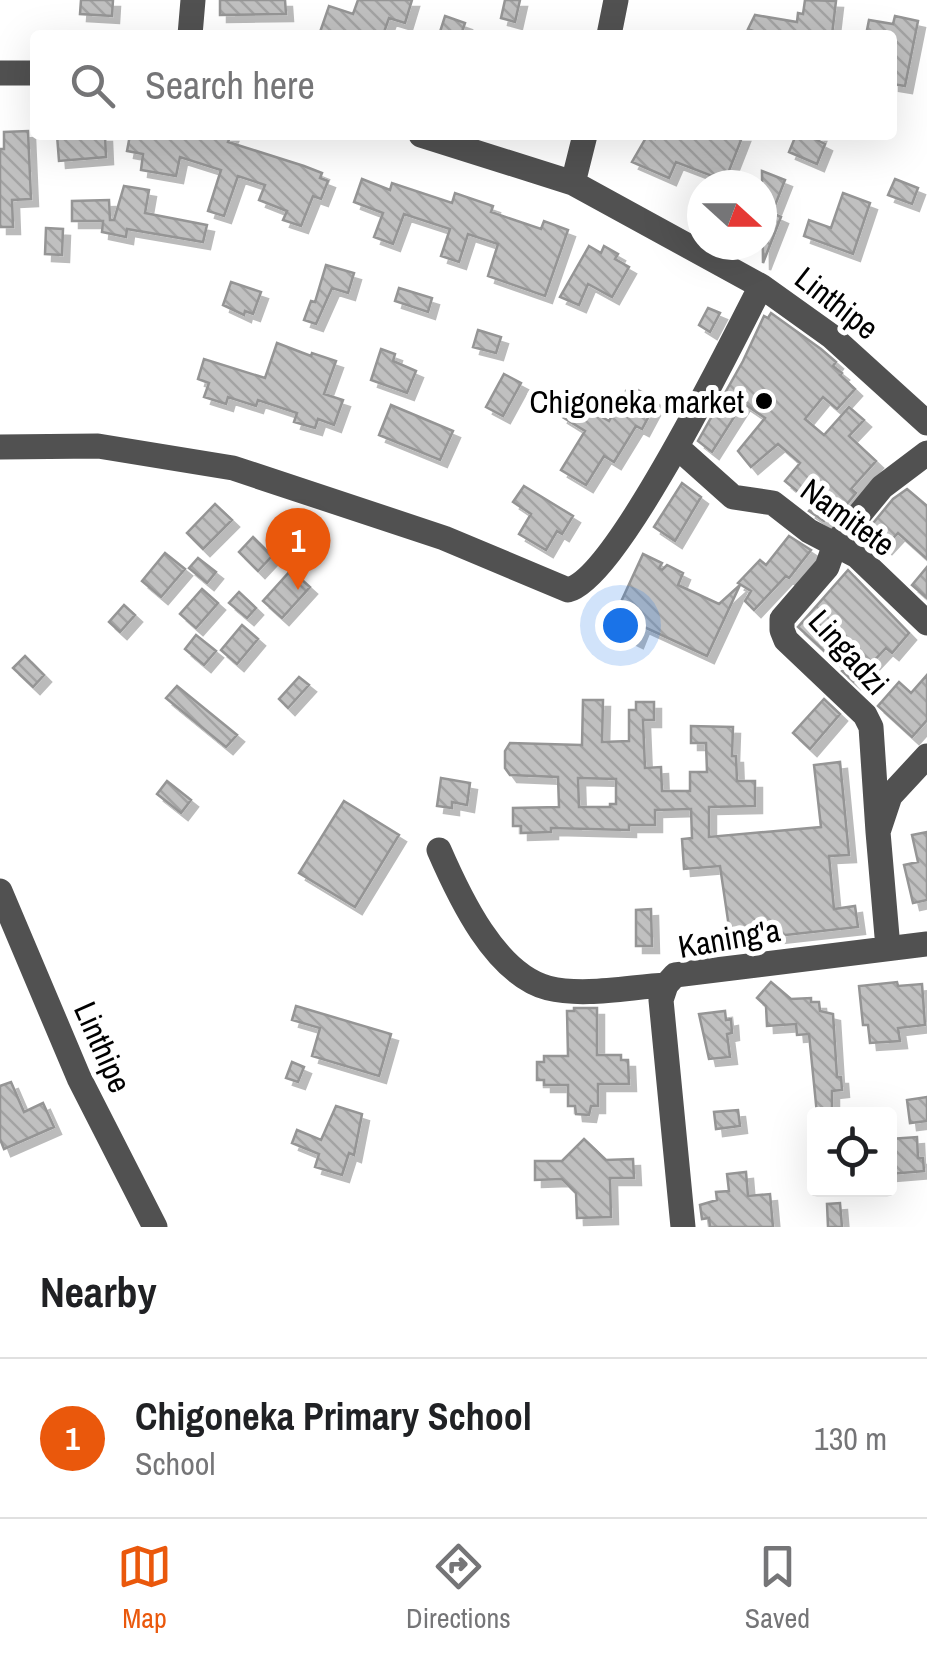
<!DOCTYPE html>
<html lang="en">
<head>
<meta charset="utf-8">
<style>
  body { margin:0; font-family:"Archivo Narrow",sans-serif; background:#f2f2f2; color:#202124 }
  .controls { position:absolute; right:30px; bottom:30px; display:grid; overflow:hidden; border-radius:10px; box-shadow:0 10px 40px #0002 }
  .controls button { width:90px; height:90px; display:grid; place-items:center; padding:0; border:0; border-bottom:2px solid #e0e0e0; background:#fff; color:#202124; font:50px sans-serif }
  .compass { position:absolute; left:687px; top:170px; width:90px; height:90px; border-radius:50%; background:#fff; box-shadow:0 10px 40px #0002; rotate:111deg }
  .you { position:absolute; left:620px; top:625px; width:35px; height:35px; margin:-25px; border:8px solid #fff; border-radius:50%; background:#1a73e8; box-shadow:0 0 0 15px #1a73e833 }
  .badge { display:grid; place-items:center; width:65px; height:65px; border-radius:50%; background:#ea580c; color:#fff; font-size:32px; font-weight:700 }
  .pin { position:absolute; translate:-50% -82px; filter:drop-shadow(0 2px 5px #0008) }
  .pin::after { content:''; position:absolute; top:52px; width:35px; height:30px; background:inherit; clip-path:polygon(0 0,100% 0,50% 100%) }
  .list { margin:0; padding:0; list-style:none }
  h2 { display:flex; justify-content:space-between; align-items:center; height:130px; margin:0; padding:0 40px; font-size:42px }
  h2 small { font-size:32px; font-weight:400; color:#757577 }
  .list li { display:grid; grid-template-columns:65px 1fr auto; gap:30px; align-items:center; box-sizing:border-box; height:160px; padding:0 40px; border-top:2px solid #e0e0e0 }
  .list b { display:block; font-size:38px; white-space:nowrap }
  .list p { margin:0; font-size:32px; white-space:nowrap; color:#757577 }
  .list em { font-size:32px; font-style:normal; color:#757577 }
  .icon { flex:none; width:55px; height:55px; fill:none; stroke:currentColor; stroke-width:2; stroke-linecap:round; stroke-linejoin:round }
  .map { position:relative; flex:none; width:927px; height:1227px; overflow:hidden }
  .search { position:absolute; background:#fff; box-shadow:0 10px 40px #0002; left:30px; right:30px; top:30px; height:110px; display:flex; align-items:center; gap:25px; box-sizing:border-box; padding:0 35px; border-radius:10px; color:#757577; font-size:38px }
  .sheet { height:290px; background:#fff }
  nav { display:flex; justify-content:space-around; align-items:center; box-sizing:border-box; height:140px; border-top:2px solid #e0e0e0; background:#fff; font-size:28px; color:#757577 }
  nav a { display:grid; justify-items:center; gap:5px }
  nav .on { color:#ea580c }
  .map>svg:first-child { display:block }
  .building { fill:url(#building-back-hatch); stroke:#959595; stroke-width:2.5; fill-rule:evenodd; filter:url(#shadow) }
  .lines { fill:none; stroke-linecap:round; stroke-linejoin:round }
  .minor { stroke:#515151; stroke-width:25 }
  .poi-dot { fill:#000; stroke:#fff; stroke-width:4 }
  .labels { text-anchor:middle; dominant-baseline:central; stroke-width:10; stroke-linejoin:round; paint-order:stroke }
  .street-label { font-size:32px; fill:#000; stroke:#fff }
  .poi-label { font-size:32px; fill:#000; stroke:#fff; text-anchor:end }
</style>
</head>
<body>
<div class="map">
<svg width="927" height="1227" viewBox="0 0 927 1227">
  <defs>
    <pattern id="building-back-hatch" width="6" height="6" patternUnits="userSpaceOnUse" patternTransform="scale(2.5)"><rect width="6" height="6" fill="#c0c0c0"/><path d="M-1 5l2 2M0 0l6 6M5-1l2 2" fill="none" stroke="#a3a3a3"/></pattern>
    <filter id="shadow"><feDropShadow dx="7" dy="7" stdDeviation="0" flood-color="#0004"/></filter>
  </defs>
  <rect width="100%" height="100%" fill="#fff"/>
  <!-- building -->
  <path class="building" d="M81,0H113L112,16L80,14Z
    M220,0H285L286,14L220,15Z
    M358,0H412L405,23L389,18L383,35H319L329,6L353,14Z
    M505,0H520L515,22L501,18Z
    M805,0L836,1L832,35H763L748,29L755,15L797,22L798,13L803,14Z
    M445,16L465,23L461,35H439Z
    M895,16L918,21L905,86L892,84V35H866L869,20L893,24Z
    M28,131L31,199L12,200L13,227H0V149H4V132Z
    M57,135H105L106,157L59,161Z
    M130,135H231L228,142L304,166L322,173L320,178L328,181L321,199L313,196L301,226L283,220L287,211L259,200L265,185L238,176L224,216L208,211L221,170L180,157L176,176L141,170L143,154L127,151Z
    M657,135H743L725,181L676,162L669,178L632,162L647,136L655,139Z
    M796,135H819L817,140L825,144L817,164L789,152Z
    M762,171L785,180L772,213L781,217L763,263Z
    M362,179L390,190L392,183L452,203L455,193L493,206L491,212L541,229L544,221L568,230L545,296L488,276L498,244L468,234L459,262L441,256L450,229L404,214L393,244L374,237L383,213L354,202Z
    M895,179L918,188L912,204L888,195Z
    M124,186L149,190L145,213L207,225L203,242L127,229L126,237L102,232L103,221H72V201L109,200L110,220H114Z
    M843,193L870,203L853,254L804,236L809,220L831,228Z
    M46,228L63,229L62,255L45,254Z
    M589,246L601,253L604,246L618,254L615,259L629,267L612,297L588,284L579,305L560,297Z
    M326,265L354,273L348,293L332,288L316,324L304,320L311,301L315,302Z
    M231,282L261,292L253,314L245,311L244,315L223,305Z
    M399,288L432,298L428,312L395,301Z
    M708,308L720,313L710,332L699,325Z
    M771,313L821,349L836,362L833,366L842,373L840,375L855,389L837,409L823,397L805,419L824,435L849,407L864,420L849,436L876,461L851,489L856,493L833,521L828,516L824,521L809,511L814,505L785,481L800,463L778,444L751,467L738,451L765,418L743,403L712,452L698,441L743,361L764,316L768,318Z
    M478,330L501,337L496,353L473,347Z
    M277,343L311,356L312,353L336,361L324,394L343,400L334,425L318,419L315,428L294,422L297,413L258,400L256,406L228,397L226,404L204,397L209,383L198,379L204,359L265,378Z
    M381,349L395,354L393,361L416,371L407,393L371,380Z
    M504,374L521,383L503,416L486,407Z
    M638,390L657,401L642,429L636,426L614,462L604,456L586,485L561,470L585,431L561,416L571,399L609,421L626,391L634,396Z
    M391,405L453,431L440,460L379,435Z
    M682,483L701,497L675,541L654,527Z
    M524,486L573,516L562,534L557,531L546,550L519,534L531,514L513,502Z
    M907,489L927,506V559L898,533L885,547L882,544L876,551L860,539L893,499Z
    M215,504L232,520L203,549L187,533Z
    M789,536L811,550L789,578L786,576L754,610L745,601L751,591L738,583L760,560L766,565Z
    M253,537L272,556L258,571L239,552Z
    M165,553L185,569L161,597L142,581Z
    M643,554L662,563L659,568L662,570L667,565L683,573L678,585L719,604L740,585L707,656L642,626L636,641L609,628Z
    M198,558L216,572L207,583L189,568Z
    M927,567V598L912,585Z
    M291,570L310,587L282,618L263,601Z
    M848,570L909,633L892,653L886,648L854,682L842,671L844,669L798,627Z
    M202,589L218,603L196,628L180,614Z
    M239,592L256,608L247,618L229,603Z
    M124,605L135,615L120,632L109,622Z
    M242,625L258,639L237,664L221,650Z
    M196,635L216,651L204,665L185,649Z
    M25,656L44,675L33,687L13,668Z
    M927,675V720L912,737L878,706L899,682L911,693Z
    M299,677L309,685L288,708L279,699Z
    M177,686L237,735L226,747L166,698Z
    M824,699L840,714L810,749L793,733Z
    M583,700H603L602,742L629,741V710H636V702H654V720H643L645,768L661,767L662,791H690V772H707L706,743H691V726L733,727L732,756H736L737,781H755V806L709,807V837L821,827L814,765L840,762L849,855L829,856L834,909L855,906L858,927L731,941L720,866L684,869L682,839L692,838L691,809L655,810V825H629V830L551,828V832L521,833V826H513V808L559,807L558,777L510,775L505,768V751L510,743L582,745ZM578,778L616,779V804H610V807H579Z
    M441,778L470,783L467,805L452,802V808L437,806Z
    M167,781L191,800L181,813L157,794Z
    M344,801L399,835L355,907L299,873Z
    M927,832V900L913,903L904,865L918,862L912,835Z
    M651,909L652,946H636V910Z
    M771,982L791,999L811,998V1002H819L820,1011L833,1014L837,1077H841L842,1090L832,1091V1114H817L809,1034L797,1035L796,1024L767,1026L766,1006L757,998Z
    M897,982L898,986L922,984L925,1025L898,1028L900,1041L870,1043L868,1025H863L859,986Z
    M296,1006L391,1034L379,1076L312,1056L320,1028L292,1020Z
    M574,1008H597V1055H621V1060H628L629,1084H598V1106H591L589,1115L576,1114L575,1106H568V1085H544V1080H537V1062H544V1056H568L567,1011H574Z
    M725,1011L726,1020L731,1019L732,1033L727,1034L730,1057L709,1059L699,1014Z
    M292,1062L304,1067L298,1082L286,1078Z
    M11,1082L24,1112L43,1103L54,1127L4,1149L0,1139V1086Z
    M927,1097V1121L910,1123L907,1100Z
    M336,1106L362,1114L354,1155L349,1153L342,1175L315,1167L319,1154L292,1143L297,1130L321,1140Z
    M738,1110L740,1126L716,1129L714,1112Z
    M917,1137L918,1158H923L924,1171L890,1174V1139Z
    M584,1139L606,1160L633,1159L634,1178H610L611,1217L577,1218L576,1193L562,1179L535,1180V1161H562Z
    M746,1172L748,1196L770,1194L773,1227H710L709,1218L702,1219L700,1205L717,1200L716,1192L729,1191L727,1174Z
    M840,1203L842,1227H828L827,1204Z"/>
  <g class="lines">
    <!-- minor -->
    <path class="minor" d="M190,35L193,0
      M609,35L616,0
      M0,73H35
      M421,135L573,183L761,286L831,336L927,423
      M573,183L585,135
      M0,447L98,446L233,468L444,538L568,590C618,577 733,340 761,286
      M677,447L733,497L773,503L809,531L857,556L927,623
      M878,832L871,727L865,715L786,640L782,630V619L827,567L835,544L882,487L927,453
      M439,850C459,896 495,974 548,988C584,997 629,987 666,985
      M0,891L79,1078L155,1227
      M888,948L878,832L890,796L927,756
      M683,1227L661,1000L666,985L675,975L927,944"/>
  </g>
  <!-- markers -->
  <circle class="poi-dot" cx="764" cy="401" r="10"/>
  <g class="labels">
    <!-- street labels -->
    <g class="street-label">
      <text transform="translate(837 303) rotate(38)">Linthipe</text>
      <text transform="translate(848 517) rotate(36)">Namitete</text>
      <text transform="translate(849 652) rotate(48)">Lingadzi</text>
      <text transform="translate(729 938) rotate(-10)">Kaning'a</text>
      <text transform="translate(103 1047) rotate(66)">Linthipe</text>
    </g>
    <!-- poi labels -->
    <g class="poi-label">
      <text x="744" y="401">Chigoneka market</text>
    </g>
  </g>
</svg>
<div class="controls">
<button><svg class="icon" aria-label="locate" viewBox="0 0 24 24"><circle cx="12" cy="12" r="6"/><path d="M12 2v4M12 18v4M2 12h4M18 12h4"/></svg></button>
</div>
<svg class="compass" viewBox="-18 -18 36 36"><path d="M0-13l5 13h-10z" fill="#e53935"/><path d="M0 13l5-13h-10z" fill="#757577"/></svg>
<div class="you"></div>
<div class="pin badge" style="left:298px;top:590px">1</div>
<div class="search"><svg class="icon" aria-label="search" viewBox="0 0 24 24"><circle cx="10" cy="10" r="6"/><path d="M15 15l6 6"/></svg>Search here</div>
</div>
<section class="sheet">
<h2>Nearby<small></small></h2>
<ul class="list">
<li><span class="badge">1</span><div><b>Chigoneka Primary School</b><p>School</p></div><em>130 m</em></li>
</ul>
</section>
<nav>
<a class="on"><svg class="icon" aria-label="map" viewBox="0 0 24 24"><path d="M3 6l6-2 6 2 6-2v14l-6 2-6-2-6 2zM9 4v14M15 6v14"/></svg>Map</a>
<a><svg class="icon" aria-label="directions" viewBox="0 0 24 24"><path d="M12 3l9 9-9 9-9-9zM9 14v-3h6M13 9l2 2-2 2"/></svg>Directions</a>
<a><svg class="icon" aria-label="saved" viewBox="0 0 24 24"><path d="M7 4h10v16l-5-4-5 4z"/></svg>Saved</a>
</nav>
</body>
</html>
